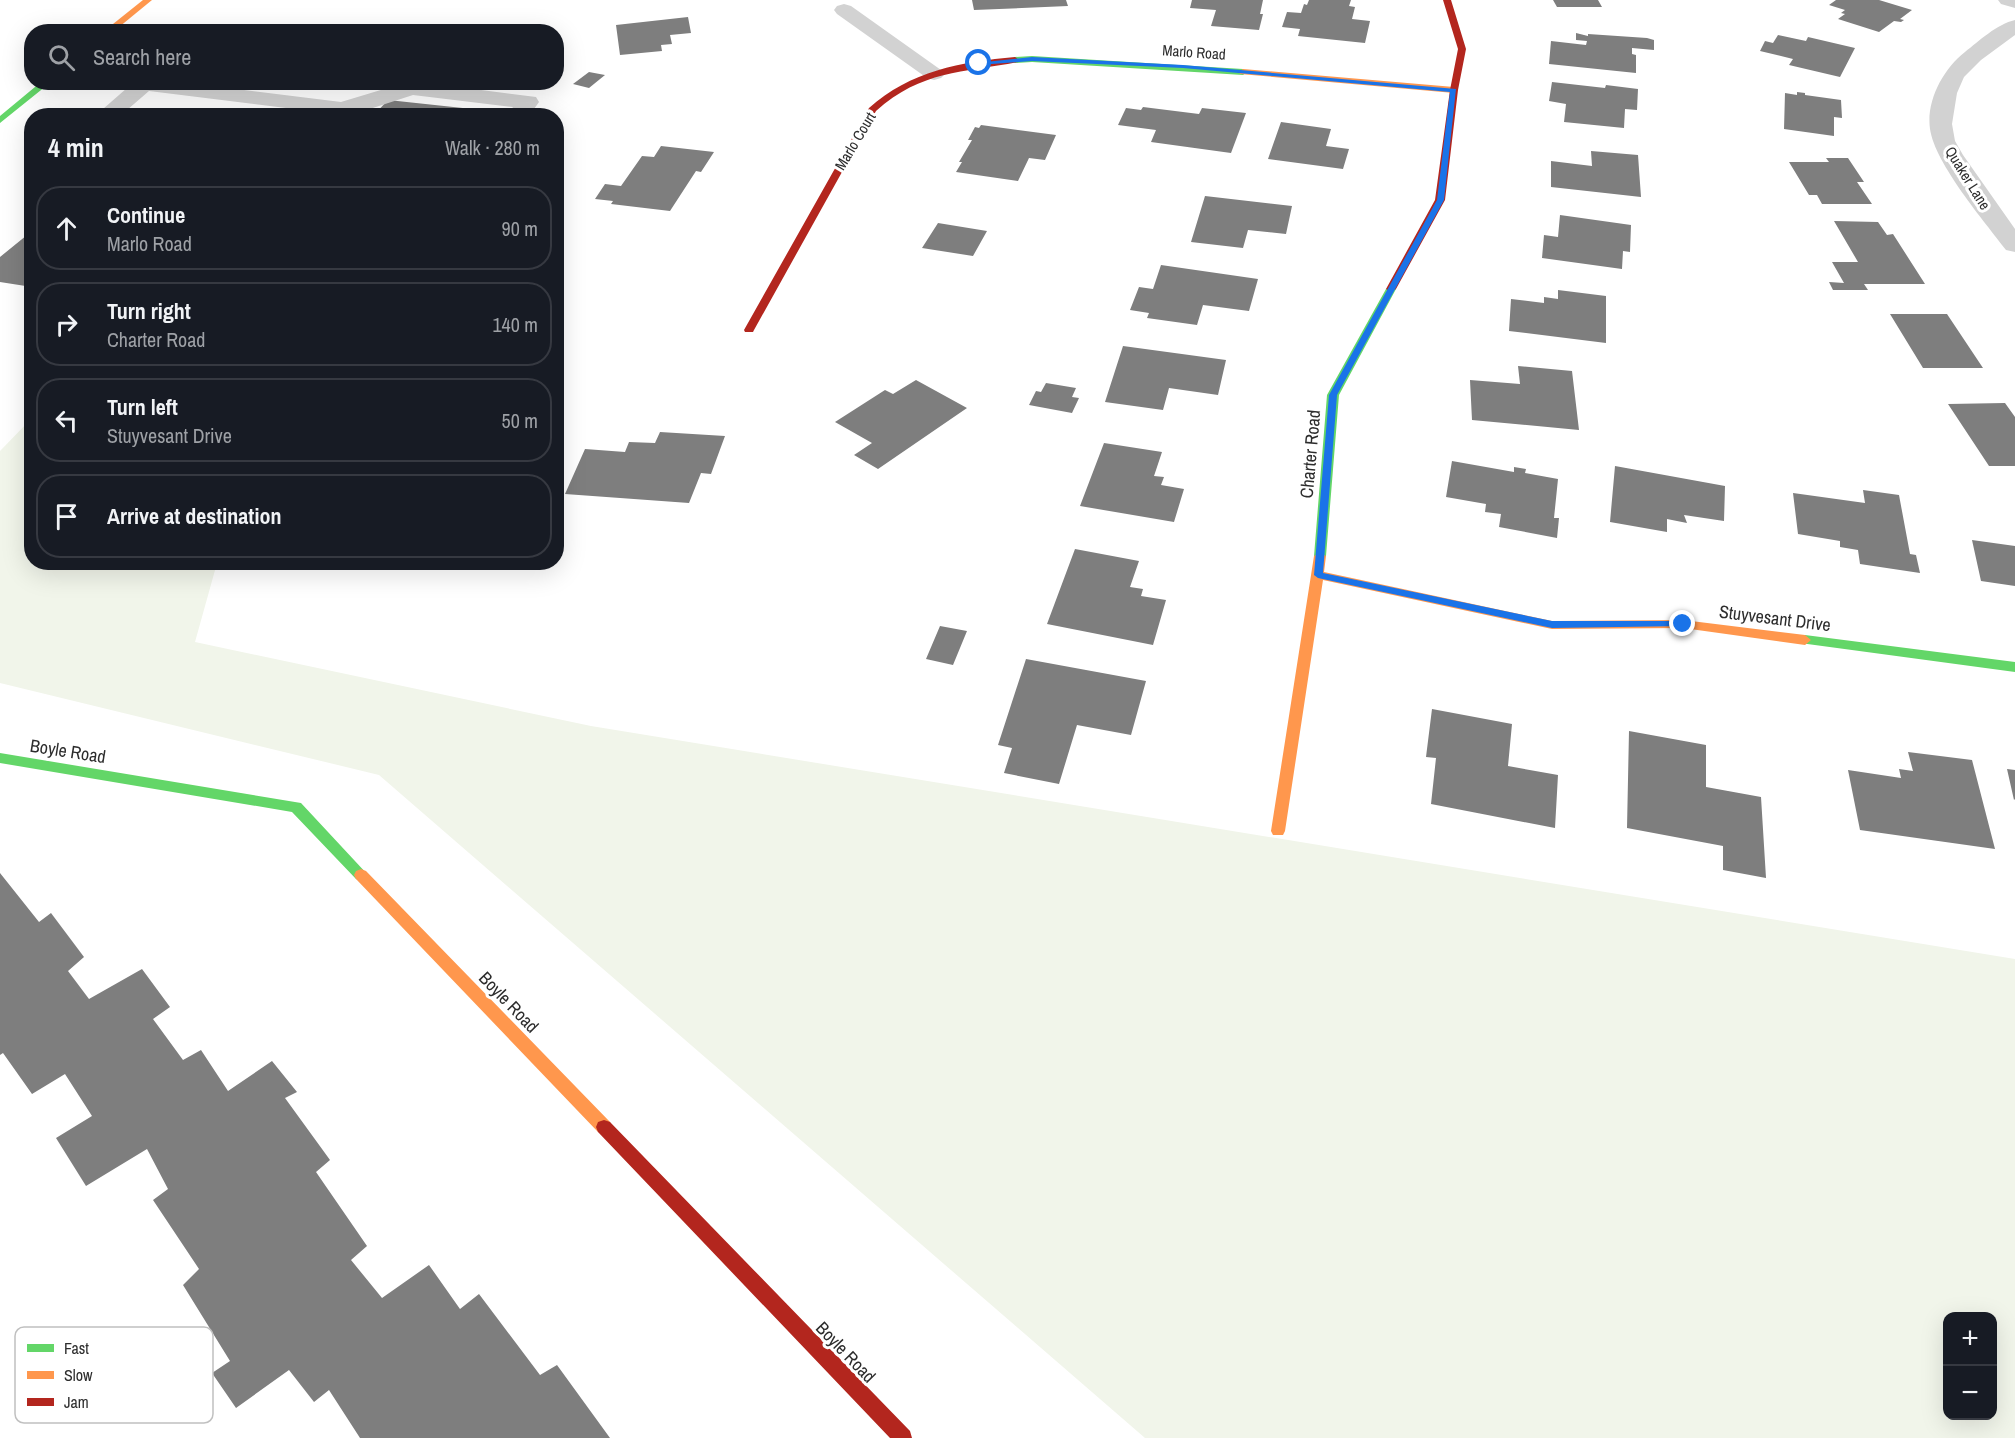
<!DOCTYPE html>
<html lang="en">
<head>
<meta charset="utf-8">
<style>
  body { margin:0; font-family:"Archivo Narrow",sans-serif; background:#242831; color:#f1f3f6 }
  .controls { position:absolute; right:18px; bottom:18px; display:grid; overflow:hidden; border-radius:12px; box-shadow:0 6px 24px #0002 }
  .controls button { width:54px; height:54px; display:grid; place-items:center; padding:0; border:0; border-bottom:2px solid #363941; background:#171b24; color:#f1f3f6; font:30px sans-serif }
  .stop { position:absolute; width:18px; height:18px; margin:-14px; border:4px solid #1a73e8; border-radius:50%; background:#fff }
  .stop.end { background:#1a73e8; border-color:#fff; box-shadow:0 2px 6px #0008 }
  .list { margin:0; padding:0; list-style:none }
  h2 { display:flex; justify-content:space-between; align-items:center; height:78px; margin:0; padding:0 24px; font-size:26px }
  h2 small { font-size:20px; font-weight:400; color:#9ea1a6 }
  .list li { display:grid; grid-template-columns:39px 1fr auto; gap:18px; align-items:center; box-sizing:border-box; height:84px; margin:0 12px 12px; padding:0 12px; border:2px solid #363941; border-radius:24px }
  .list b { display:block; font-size:22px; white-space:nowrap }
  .list p { margin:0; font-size:20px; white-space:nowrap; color:#9ea1a6 }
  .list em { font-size:20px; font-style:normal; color:#9ea1a6 }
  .icon { flex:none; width:33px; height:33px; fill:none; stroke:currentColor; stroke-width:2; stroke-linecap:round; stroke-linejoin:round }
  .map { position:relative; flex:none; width:2015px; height:1438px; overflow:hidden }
  .search { position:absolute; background:#171b24; box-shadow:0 6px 24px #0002; left:24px; top:24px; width:540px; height:66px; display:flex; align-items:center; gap:15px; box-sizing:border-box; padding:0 21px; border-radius:24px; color:#9ea1a6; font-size:22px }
  .panel { position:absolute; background:#171b24; box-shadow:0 6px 24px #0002; left:24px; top:108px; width:540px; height:462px; border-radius:24px }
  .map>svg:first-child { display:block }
  .green { fill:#f1f5ea; fill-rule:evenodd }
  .building { fill:#7e7e7e }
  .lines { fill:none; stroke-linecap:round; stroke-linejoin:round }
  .lane { fill:#d2d2d2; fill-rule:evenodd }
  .street { fill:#d2d2d2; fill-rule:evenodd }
  .fast { fill:#63d668; fill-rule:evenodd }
  .slow { fill:#ff974d; fill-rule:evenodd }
  .jam { fill:#b3261e; fill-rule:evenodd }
  .route { fill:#1a73e8 }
  .labels { text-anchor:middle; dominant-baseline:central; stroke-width:6; stroke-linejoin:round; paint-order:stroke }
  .far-street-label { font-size:15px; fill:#2d2d2d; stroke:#fff }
  .street-label { font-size:18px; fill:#2d2d2d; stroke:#fff }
  .key { fill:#fff; stroke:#c0c0c0; stroke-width:1.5 }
  .key-label { font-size:16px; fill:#2d2d2d }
</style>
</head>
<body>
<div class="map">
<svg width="2015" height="1438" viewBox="0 0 2015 1438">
  <rect width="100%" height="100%" fill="#fff"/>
  <!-- green -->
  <path class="green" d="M31,419L32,562L217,563L195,642L591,726L2015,959V1438H1145L379,775L0,683V451ZM1948,1316H1992V1416H1948Z"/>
  <!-- building -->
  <path class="building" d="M972,0H1066L1068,6L974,10Z
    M1192,0H1263L1260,14H1263L1259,30L1211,26L1216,10L1190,8Z
    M1309,0H1351L1349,6L1355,7L1352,19L1370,21L1365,43L1298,36L1300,29L1282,27L1287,12L1301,13L1304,4L1307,5Z
    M1553,0H1598L1602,7H1557Z
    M1836,0H1879L1912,10L1900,19L1904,20L1901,22L1894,21L1879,32L1838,19L1845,14L1841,13L1845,10L1829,5Z
    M688,17L691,33L670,35L672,44L661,45L662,51L620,55L616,25Z
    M1576,33L1588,36V34L1647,38L1654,40V50L1632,48V54L1636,55V73L1549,64L1551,41L1586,45L1587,41L1576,40Z
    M1778,35L1806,41L1808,37L1855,48L1840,77L1789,65L1793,59L1760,51L1765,41L1773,43Z
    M589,72L605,75L589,88L573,84Z
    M1552,82L1605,88L1606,85L1638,89L1637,110L1625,109L1624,128L1564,122L1566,104L1549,101Z
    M1797,92L1805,93V95L1841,100L1842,118L1834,117V136L1784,129L1785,93L1797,95Z
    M388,100L500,112L497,116H373Z
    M1143,107L1199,114L1202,108L1246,113L1231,153L1151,142L1156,130L1118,125L1126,108L1141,110Z
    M1281,122L1331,129L1326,146L1349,149L1343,169L1268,159Z
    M981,125L1056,135L1045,160L1029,158L1018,181L956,172L962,162H959L972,140H968L975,127L979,128Z
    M661,146L714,152L701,172L696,171L670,211L611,204L613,201L595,199L605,184L621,186L642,156L654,157Z
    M1591,151L1638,155L1641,197L1551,187V161L1592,166Z
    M1826,158H1848L1864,182H1857L1872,204H1822L1817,195H1809L1789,162H1829Z
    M1205,196L1292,206L1286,234L1248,230L1243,248L1191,242Z
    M1560,215L1631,225L1630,252L1623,251L1622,269L1542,258L1544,235L1558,237Z
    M1834,221L1878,222L1887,235L1893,234L1925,284H1864L1868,290H1833L1829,282L1844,283L1832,262H1858Z
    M938,223L987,231L973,256L922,248Z
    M32,231V287L0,282V257Z
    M1161,265L1258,279L1249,311L1203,305L1197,325L1147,318L1149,313L1130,310L1139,287L1153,289Z
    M1558,290L1606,296V343L1509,331L1511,299L1544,303V297L1558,299Z
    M1890,314H1947L1983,368H1923Z
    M1123,346L1226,360L1218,395L1169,388L1163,410L1105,402Z
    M1518,366L1572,371L1579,430L1472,420L1470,380L1520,384Z
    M916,380L967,408L878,469L854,455L872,443L835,422L885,390L893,394Z
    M1046,383L1076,388L1072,397L1079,398L1072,413L1029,405L1036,391L1041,392Z
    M2005,403L2015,417V466H1989L1948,404Z
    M660,432L725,436L711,474L701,473L689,503L565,494L585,449L625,452L629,442L655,443Z
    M1104,443L1162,452L1154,476L1164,477L1161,485L1184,489L1174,522L1080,506Z
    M1452,461L1514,472V467L1526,469L1525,473L1558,479L1554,518H1559L1557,538L1499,527L1501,514L1485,512L1486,504L1446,497Z
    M1615,466L1725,486L1724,521L1684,515L1687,523L1667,519V532L1610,522Z
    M1863,490L1899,495L1910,554L1916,555L1920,573L1860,564L1858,550L1840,547V541L1798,534L1793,493L1865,503Z
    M1972,540L2015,546V586L1981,581Z
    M1075,549L1139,561L1130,587L1143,589L1141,596L1166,600L1153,645L1047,624Z
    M940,626L967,631L953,665L926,659Z
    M1026,659L1146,681L1131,735L1077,725L1059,784L1004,773L1012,748L998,745Z
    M1432,709L1512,724L1508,766L1558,775L1555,828L1431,804L1436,758L1426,757Z
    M1629,731L1706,745V787L1761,797L1766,878L1723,870V846L1627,828Z
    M1908,752L1972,760L1995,849L1860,830L1848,770L1901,778L1899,769L1913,771Z
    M2007,769L2015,770V799L2014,800Z
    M0,873L39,922L51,913L84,957L68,971L89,999L142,969L170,1007L153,1019L183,1060L201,1050L228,1091L272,1061L297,1092L285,1098L330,1160L316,1172L367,1246L351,1260L382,1298L429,1265L460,1309L479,1294L540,1375L557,1365L610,1438H360L329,1390L314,1402L289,1370L236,1408L212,1373L230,1361L183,1285L199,1269L153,1200L168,1189L147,1149L86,1186L56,1138L92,1116L65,1074L32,1094L3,1053L0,1055Z"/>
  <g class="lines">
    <!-- lane -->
    <path class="lane" d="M116,82H181L341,102L404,83L420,82L528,96L536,97L539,102L529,116H506L513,107L413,95L348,116H324L326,113L149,91L120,116H95L127,88L118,87Z"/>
    <!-- street -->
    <path class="street" d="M1998,0H2015V8L2001,4Z
      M844,4L851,6L941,70L945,74L941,78L934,80L927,78L837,14L834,10L837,6Z
      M2015,20V35L1981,60L1964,77L1957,93L1952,124L1955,141L1963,155L2015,229V252L2006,250C1985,222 1935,164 1930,129C1926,101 1943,69 1965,52C1979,41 1997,24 2015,20Z"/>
    <!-- fast -->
    <path class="fast" d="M1032,56L1243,69L1247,72L1243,75L1032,62L1015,63L1011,60L1015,57Z
      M41,82H51L0,123V116Z
      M1391,286L1396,289L1339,395L1326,556L1320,560L1314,556L1327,395L1386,289Z
      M1805,635L2015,662V672L1800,643L1799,640Z
      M0,753L301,803L368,875L366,879L361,881L356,879L292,812L0,763Z"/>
    <!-- slow -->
    <path class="slow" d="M143,0H152L113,32H103Z
      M1243,69L1454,87L1458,90L1454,93L1240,74L1239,72Z
      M1320,552L1326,556L1324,572L1552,621L1683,620L1805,635L1811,640L1805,645L1683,628L1552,629L1323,580L1285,831L1283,835H1273L1271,831L1314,556Z
      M361,869L366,871L610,1122L612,1127L610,1132L604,1134L598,1132L356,879L354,875L356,871Z"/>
    <!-- jam -->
    <path class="jam" d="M1443,0H1451L1466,49L1458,90L1445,200L1396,289L1391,292L1386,289L1435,200L1450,90L1458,49Z
      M1015,57L1019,60L1018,62C962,73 922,70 876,111L754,330L753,332H745L744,330L869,108C910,71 961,62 1015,57Z
      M604,1120L610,1122L910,1431L912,1438H890L598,1132L596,1127L598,1122Z"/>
  </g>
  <!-- route -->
  <path class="route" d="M1032,57L1183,65L1456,89L1444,200L1337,395L1323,573L1552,621H1683L1686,622V626L1552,628L1318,578L1314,575L1329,395L1437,200L1450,92L1183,68L1032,61L979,65L976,63Z"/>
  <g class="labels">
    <!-- far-street labels -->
    <g class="far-street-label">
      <text transform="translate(1194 52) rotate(4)">Marlo Road</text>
      <text transform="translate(855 141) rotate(-59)">Marlo Court</text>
      <text transform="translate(1968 178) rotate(58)">Quaker Lane</text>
    </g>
    <!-- street labels -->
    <g class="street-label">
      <text transform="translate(1310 454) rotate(-85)">Charter Road</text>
      <text transform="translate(1775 618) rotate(7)">Stuyvesant Drive</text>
      <text transform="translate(68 751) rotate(9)">Boyle Road</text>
      <text transform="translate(509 1002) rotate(46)">Boyle Road</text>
      <text transform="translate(846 1352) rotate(46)">Boyle Road</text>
    </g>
  </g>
  <!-- legend -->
  <rect x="15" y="1327" width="198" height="96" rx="9" class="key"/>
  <rect x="27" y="1344" width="27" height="8" fill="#63d668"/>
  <rect x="27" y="1371" width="27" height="8" fill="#ff974d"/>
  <rect x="27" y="1398" width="27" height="8" fill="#b3261e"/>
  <g class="key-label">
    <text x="64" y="1354">Fast</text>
    <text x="64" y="1381">Slow</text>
    <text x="64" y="1408">Jam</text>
  </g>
</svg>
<div class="controls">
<button>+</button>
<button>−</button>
</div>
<div class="stop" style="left:979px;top:63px"></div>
<div class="stop end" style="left:1683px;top:624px"></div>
<div class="search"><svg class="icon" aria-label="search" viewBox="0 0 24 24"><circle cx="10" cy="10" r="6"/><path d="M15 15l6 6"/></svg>Search here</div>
<section class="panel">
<h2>4 min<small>Walk · 280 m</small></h2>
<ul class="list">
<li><svg class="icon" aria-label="ahead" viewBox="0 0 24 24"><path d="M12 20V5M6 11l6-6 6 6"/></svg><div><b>Continue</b><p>Marlo Road</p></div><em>90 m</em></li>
<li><svg class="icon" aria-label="right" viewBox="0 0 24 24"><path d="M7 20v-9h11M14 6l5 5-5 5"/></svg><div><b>Turn right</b><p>Charter Road</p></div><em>140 m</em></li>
<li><svg class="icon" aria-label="left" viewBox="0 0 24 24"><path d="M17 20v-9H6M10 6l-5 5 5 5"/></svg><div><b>Turn left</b><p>Stuyvesant Drive</p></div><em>50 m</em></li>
<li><svg class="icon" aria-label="arrive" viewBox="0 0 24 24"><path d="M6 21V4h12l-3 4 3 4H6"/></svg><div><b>Arrive at destination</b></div></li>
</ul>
</section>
</div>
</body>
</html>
